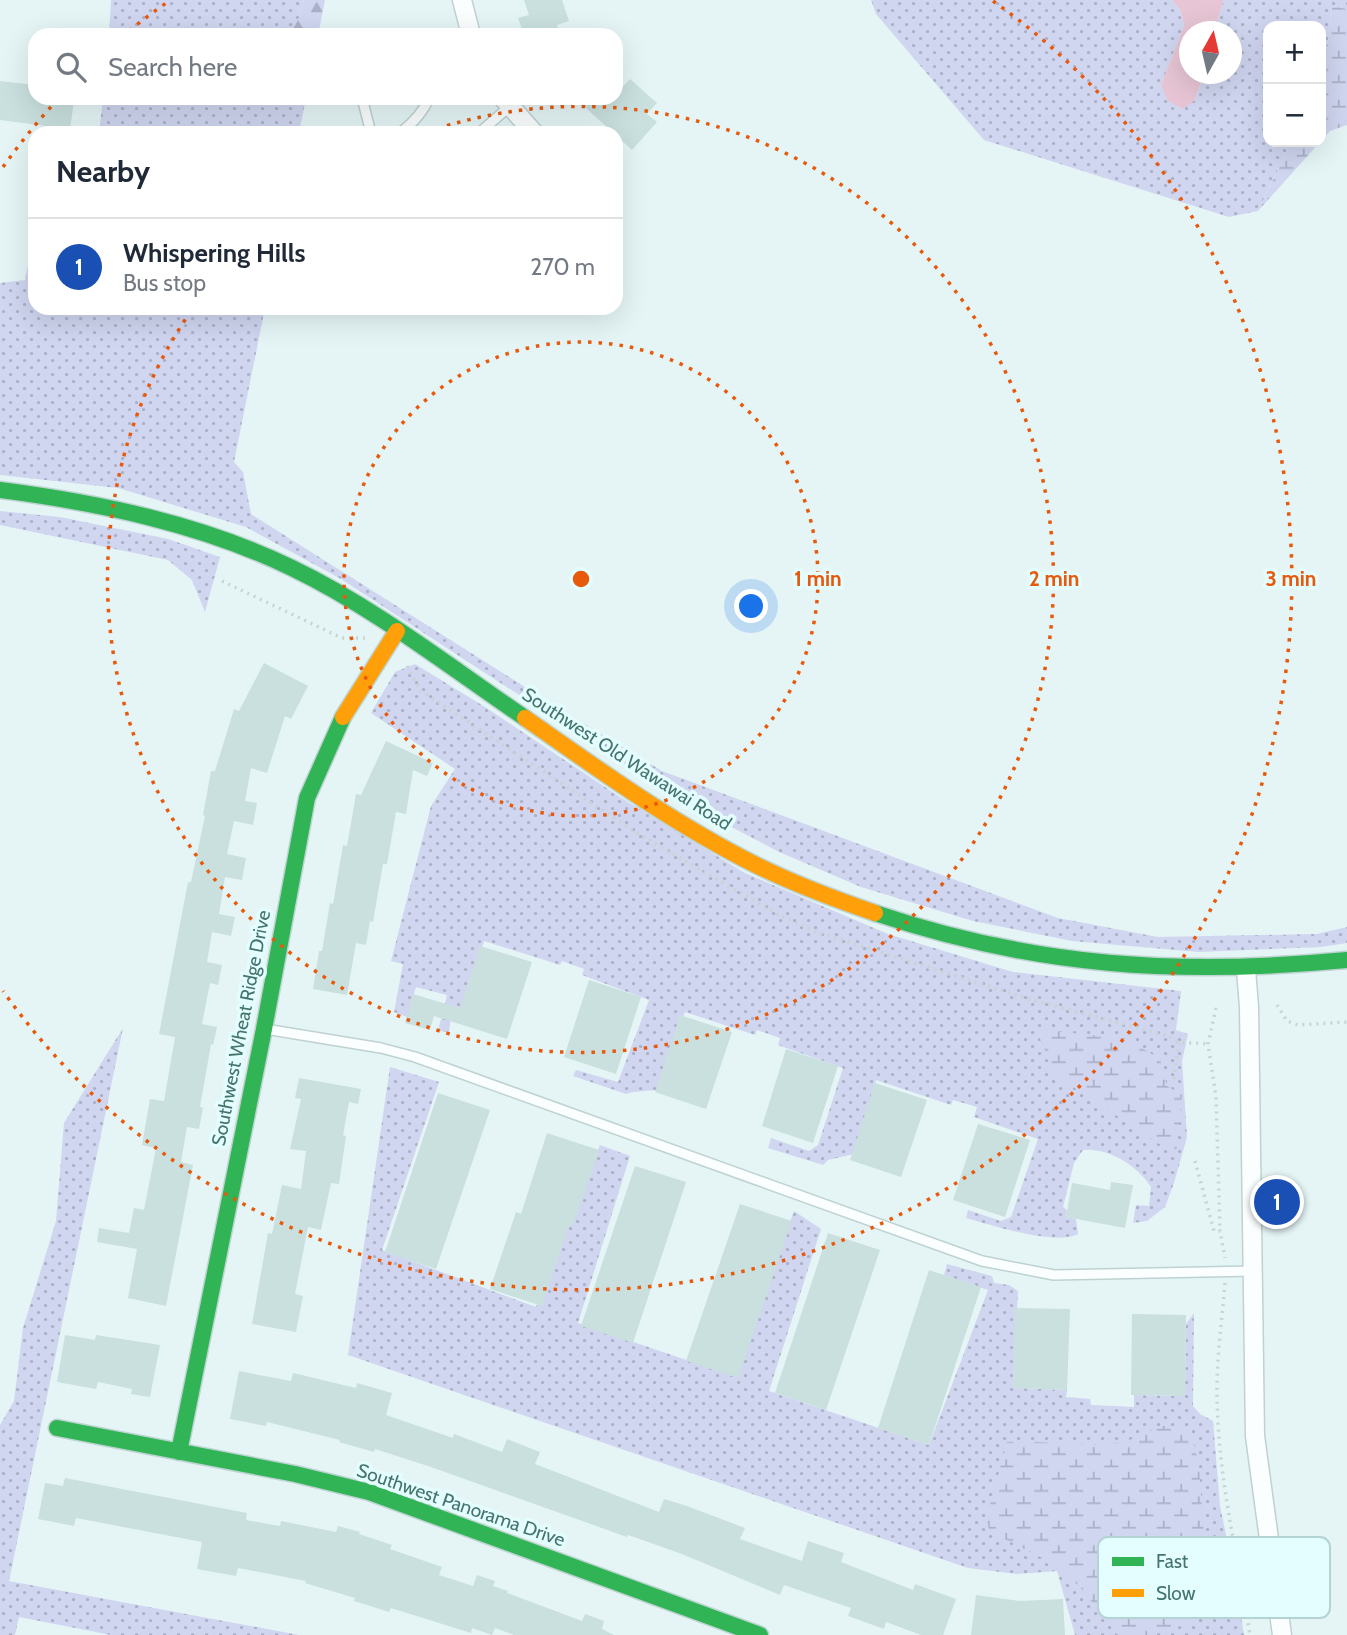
<!DOCTYPE html>
<html lang="en">
<head>
<meta charset="utf-8">
<style>
  body { margin:0; font-family:Cabin,sans-serif; background:#f2f2f3; color:#1f2937 }
  .controls { position:absolute; right:21px; top:21px; display:grid; overflow:hidden; border-radius:14px; box-shadow:0 7px 28px #0002 }
  .controls button { width:63px; height:63px; display:grid; place-items:center; padding:0; border:0; border-bottom:2px solid #e0e1e3; background:#fff; color:#1f2937; font:35px sans-serif }
  .compass { position:absolute; left:1179px; top:21px; width:63px; height:63px; border-radius:50%; background:#fff; box-shadow:0 7px 28px #0002; rotate:8deg }
  .you { position:absolute; left:752px; top:607px; width:24px; height:24px; margin:-18px; border:5px solid #fff; border-radius:50%; background:#1a73e8; box-shadow:0 0 0 10px #1a73e833 }
  .badge { display:grid; place-items:center; width:46px; height:46px; border-radius:50%; background:#7c3aed; color:#fff; font-size:23px; font-weight:700 }
  .pin { position:absolute; translate:-50% -50%; border:4px solid #fff; box-shadow:0 2px 7px #0006 }
  .list { margin:0; padding:0; list-style:none }
  h2 { display:flex; justify-content:space-between; align-items:center; height:91px; margin:0; padding:0 28px; font-size:30px }
  h2 small { font-size:23px; font-weight:400; color:#747a83 }
  .list li { display:grid; grid-template-columns:46px 1fr auto; gap:21px; align-items:center; box-sizing:border-box; height:98px; padding:0 28px; border-top:2px solid #e0e1e3 }
  .list b { display:block; font-size:26px; white-space:nowrap }
  .list p { margin:0; font-size:23px; white-space:nowrap; color:#747a83 }
  .list em { font-size:23px; font-style:normal; color:#747a83 }
  .icon { flex:none; width:38px; height:38px; fill:none; stroke:currentColor; stroke-width:2; stroke-linecap:round; stroke-linejoin:round }
  .map { position:relative; flex:none; width:1347px; height:1635px; overflow:hidden }
  .search { position:absolute; background:#fff; box-shadow:0 7px 28px #0002; left:28px; top:28px; width:595px; height:77px; display:flex; align-items:center; gap:18px; box-sizing:border-box; padding:0 24px; border-radius:21px; color:#747a83; font-size:26px }
  .panel { position:absolute; background:#fff; box-shadow:0 7px 28px #0002; left:28px; top:126px; width:595px; height:189px; border-radius:21px }
  .map>svg:first-child { display:block }
  .grass { fill:url(#grass-dots) }
  .forest { fill:url(#forest-firs) }
  .wetland { fill:url(#wetland-marsh) }
  .water { fill:#e7c5d4 }
  .building { fill:#c9e0de }
  .lines { fill:none; stroke-linecap:round; stroke-linejoin:round }
  .lane-casing { stroke:#bdd2d1; stroke-width:12 }
  .street-casing { stroke:#bdd2d1; stroke-width:21 }
  .fast-casing { stroke:#bed4d2; stroke-width:19 }
  .slow-casing { stroke:#bed4d2; stroke-width:19 }
  .path { stroke:#c5d5d2; stroke-width:3.5; stroke-dasharray:2 5; stroke-linecap:butt }
  .lane { stroke:#fbfefe; stroke-width:9 }
  .street { stroke:#fbfefe; stroke-width:18 }
  .fast { stroke:#30b455; stroke-width:16 }
  .slow { stroke:#ff9f0a; stroke-width:16 }
  .ring { fill:none; stroke:#e8590c; stroke-width:3.5; stroke-dasharray:3.5 7 }
  .labels { text-anchor:middle; dominant-baseline:central; stroke-width:7; stroke-linejoin:round; paint-order:stroke }
  .street-label { font-size:19px; fill:#44746b; stroke:#e4fdff }
  .key { fill:#e4fdff; stroke:#b4d4d3; stroke-width:2 }
  .key-label { font-size:19px; fill:#44746b }
  .centre { fill:#e8590c; stroke:#e4fdff; stroke-width:3.5 }
  .ring-label { font-size:21px; text-anchor:middle; font-weight:bold; fill:#e8590c; stroke:#e4fdff; stroke-width:7; stroke-linejoin:round; paint-order:stroke }
</style>
</head>
<body>
<div class="map">
<svg width="1347" height="1635" viewBox="0 0 1347 1635">
  <defs>
    <pattern id="grass-dots" width="8" height="8" patternUnits="userSpaceOnUse" patternTransform="scale(1.75)"><rect width="8" height="8" fill="#d0d5f0"/><path d="M2 2h.1M6 6h.1" fill="none" stroke="#aab1c6" stroke-width="1.8" stroke-linecap="round"/></pattern>
    <pattern id="forest-firs" width="22" height="20" patternUnits="userSpaceOnUse" patternTransform="scale(1.75)"><rect width="22" height="20" fill="#d0d5f0"/><path d="M5 1l3.5 6h-7zM16 11l3.5 6h-7z" fill="#aab1c6"/></pattern>
    <pattern id="wetland-marsh" width="20" height="14" patternUnits="userSpaceOnUse" patternTransform="scale(1.75)"><rect width="20" height="14" fill="#d0d5f0"/><path d="M1 5h8M5 5V1M11 12h8M15 12V8" fill="none" stroke="#aab1c6"/></pattern>
  </defs>
  <rect width="100%" height="100%" fill="#e5f5f6"/>
  <!-- grass -->
  <path class="grass" d="M111,0H304L299,18L290,35H109Z
    M871,0H1172L1181,11L1184,26L1161,85L1194,101L1204,74H1232V32L1215,31L1223,0H1347V9L1332,6L1329,38L1321,63V26H1268V142H1291L1258,211L1229,217L984,140L876,14Z
    M103,98H306L299,133H99Z
    M35,231V308H265L234,462L243,472L251,514L555,706L662,771L1058,918L1158,937L1317,934L1347,927V943L1321,947L1199,952L1072,941L973,921L861,887L779,852L680,800L341,579L246,527L118,488L0,475V283L25,280Z
    M0,511L60,517L168,539L220,557L205,612L192,580L168,560L0,525Z
    M415,664L485,707L620,797L745,873L888,934L1013,972L1181,991L1176,1030L1188,1034L1182,1061L1187,1137L1174,1183L1165,1207L1147,1221L1133,1223L1136,1205L1149,1206L1151,1187C1138,1166 1108,1147 1083,1150L1074,1163L1063,1207L1067,1210L1066,1217L1076,1219L1078,1234C1054,1246 992,1225 966,1218L968,1210L1001,1221L1011,1217L1038,1139L974,1117L977,1107L953,1100L951,1105L876,1080L854,1154L828,1160L823,1165L768,1148L771,1138L809,1151L818,1145L843,1068L778,1045L780,1038L757,1030L755,1035L685,1012L661,1089C648,1092 636,1090 626,1094L573,1076L576,1070L618,1082L649,1000L582,975L584,969L562,961L560,965L484,941L460,1014L451,1017L449,1032L438,1031L447,995L416,987L407,1017L394,1012L403,964L391,961L431,806L455,769L371,713L395,672Z
    M123,1028L9,1581L299,1635H111L19,1617L15,1635H0V1425L14,1401L23,1328L56,1221L64,1123Z
    M390,1067L439,1082L382,1250L536,1307L600,1145L630,1156L578,1323L733,1376L794,1211L821,1229L769,1391L929,1445L988,1290L944,1275L947,1264L992,1276L994,1283L1009,1285L1018,1291L1013,1388L1067,1390L1066,1397L1090,1399L1091,1405L1134,1407V1395L1177,1396L1185,1389L1186,1324L1194,1313L1193,1406L1200,1414L1213,1421L1220,1506L1236,1583L1244,1635H1075L1057,1571L1017,1574L968,1568L348,1355Z"/>
  <!-- forest -->
  <path class="forest" d="M304,0H325L318,35H290L299,18Z"/>
  <!-- wetland -->
  <path class="wetland" d="M1332,6L1347,9V125L1330,131L1321,141V63L1329,38Z
    M1291,142H1320L1258,211Z
    M1036,1029L1127,1039L1160,1059L1167,1086L1182,1095L1176,1155L1055,1075Z
    M1162,1426H1190L1199,1466L1209,1606L1192,1622L1152,1635H1118L1080,1587L1052,1563L989,1531L987,1516L1007,1442C1045,1439 1083,1449 1121,1442C1135,1440 1149,1431 1162,1426Z"/>
  <!-- water -->
  <path class="water" d="M1172,0H1223L1215,31L1190,32V74H1204L1194,101L1183,109L1168,101L1161,85L1184,26L1181,11Z"/>
  <!-- building -->
  <path class="building" d="M524,0H562L569,21L557,25L560,35H524L518,18L529,15Z
    M630,79L657,103L647,114L657,122L632,150L575,98H616V94Z
    M0,81L35,85V98L74,101L70,129L0,120Z
    M264,663L308,686L291,719L285,716L267,773L251,768L245,801L257,803L253,825L234,821L227,854L246,858L242,880L225,877L219,914L235,917L231,936L212,932L207,962L222,965L218,985L210,983L202,1024L217,1027L213,1045L211,1044L200,1107L203,1108L199,1129L187,1127L181,1162L193,1165L166,1306L128,1298L137,1249L97,1242L99,1228L129,1233L134,1208L144,1210L156,1148L142,1145L150,1099L164,1101L175,1037L159,1034L188,882H191L205,816L203,815L211,771H215L234,709L239,711Z
    M386,741L433,763L427,776L413,770L406,814L396,812L387,864H383L373,922L370,921L366,945L356,943L347,995L313,989L319,951H322L330,903L333,904L343,845L347,846L356,794L361,795Z
    M480,946L532,962L507,1039L434,1016L430,1030L405,1023L413,994L460,1008Z
    M589,980L641,997L616,1074L564,1057Z
    M680,1015L732,1032L706,1109L655,1092Z
    M786,1049L838,1066L813,1143L762,1126Z
    M299,1078L361,1089L358,1104L349,1102L343,1135L346,1136L339,1184L331,1183L321,1230L308,1227L295,1294L303,1296L296,1332L252,1324L268,1233L272,1234L282,1185L301,1189L306,1151L290,1149L301,1099L295,1098Z
    M875,1083L927,1100L901,1177L850,1160Z
    M438,1093L490,1110L436,1269L385,1252Z
    M978,1124L1030,1140L1005,1217L953,1200Z
    M547,1133L599,1150L573,1226L569,1225L542,1306L490,1289L516,1212L521,1214Z
    M635,1166L686,1182L633,1343L581,1326Z
    M1111,1182L1133,1185L1125,1228L1066,1217L1072,1183L1110,1190Z
    M740,1204L792,1221L738,1378L686,1361Z
    M828,1233L880,1250L826,1410L775,1393Z
    M929,1270L981,1287L929,1445L878,1428Z
    M1015,1308L1070,1309L1067,1390L1013,1388Z
    M1132,1314L1186,1315L1185,1396L1131,1395Z
    M65,1335L95,1340L96,1335L160,1345L150,1397L131,1394L132,1389L98,1382L96,1389L57,1382Z
    M239,1371L291,1381L293,1373L356,1388L357,1383L392,1393L386,1415L453,1438L454,1434L502,1452L507,1439L540,1452L535,1464L659,1512L664,1499L687,1506L745,1528L740,1539L802,1561L808,1541L844,1553L841,1562L913,1590L915,1584L956,1599L943,1635H921L886,1622L884,1629L848,1616L851,1608L784,1585L780,1595L682,1554L628,1535L627,1537L431,1467L375,1449L374,1452L339,1442L340,1440L267,1422L266,1426L230,1419Z
    M65,1478L247,1513L246,1520L280,1526L281,1521L336,1532L338,1526L360,1532L359,1534L392,1545L390,1549L442,1567L439,1575L473,1586L477,1575L495,1581L493,1586L508,1591L507,1593L582,1621L585,1614L604,1621L602,1629L614,1635H514L495,1628L492,1635L472,1628L471,1633L391,1608L389,1612L354,1601L355,1598L305,1583L306,1581L238,1568L236,1576L197,1569L202,1542L76,1518L74,1526L38,1519L45,1483L63,1486Z
    M976,1595L1020,1601L1063,1599L1065,1635H971Z"/>
  <g class="lines">
    <!-- lane casing -->
    <g class="lane-casing">
      <path id="lane" d="M362,98L370,129L374,133
        M400,133C413,123 423,113 429,98
        M479,133L509,107
        M265,1029L381,1048L415,1057L982,1261L1054,1275L1253,1271"/>
    </g>
    <!-- street casing -->
    <g class="street-casing">
      <path id="street" d="M462,0L471,35
        M503,98L534,133
        M1246,969L1249,1007L1255,1436L1282,1635"/>
    </g>
    <!-- fast casing -->
    <g class="fast-casing">
      <path id="fast" d="M0,490C100,503 201,524 292,568C375,608 450,667 525,718
        M875,913C1036,967 1179,976 1347,960
        M57,1428L295,1474L369,1492L760,1635
        M179,1452L264,1029L307,798L343,717"/>
    </g>
    <!-- slow casing -->
    <g class="slow-casing">
      <path id="slow" d="M343,717L397,631
        M525,718C599,770 674,824 756,865C794,884 834,899 875,913"/>
    </g>
    <!-- path -->
    <path class="path" d="M222,581L342,638H365
      M407,666L420,690L640,835L779,915L817,932L1028,999L1169,1036L1178,1042L1208,1044
      M1277,1005L1287,1021L1298,1025L1347,1022
      M1216,1008L1208,1044L1216,1097L1220,1231
      M1174,1079L1178,1042
      M1195,1161L1214,1231H1220L1225,1258
      M1225,1283C1222,1319 1217,1354 1217,1390C1217,1473 1237,1553 1250,1635"/>
    <!-- lane -->
    <use href="#lane" class="lane"/>
    <!-- street -->
    <use href="#street" class="street"/>
    <!-- fast -->
    <use href="#fast" class="fast"/>
    <!-- slow -->
    <use href="#slow" class="slow"/>
  </g>
  <!-- distance rings -->
  <g class="ring">
    <circle cx="581" cy="579" r="237"/>
    <path d="M427 132A473 473 0 1 1 191 311"/>
    <path d="M3 167A710 710 0 0 1 58 99M129 31A710 710 0 0 1 169 1M993 1A710 710 0 1 1 3 991"/>
  </g>
  <g class="labels">
    <!-- street labels -->
    <g class="street-label">
      <text transform="translate(627 759) rotate(33)">Southwest Old Wawawai Road</text>
      <text transform="translate(241 1028) rotate(-79)">Southwest Wheat Ridge Drive</text>
      <text transform="translate(461 1505) rotate(19)">Southwest Panorama Drive</text>
    </g>
  </g>
  <!-- legend -->
  <rect x="1098" y="1537" width="232" height="81" rx="10" class="key"/>
  <rect x="1112" y="1557" width="32" height="9" fill="#30b455"/>
  <rect x="1112" y="1589" width="32" height="8" fill="#ff9f0a"/>
  <g class="key-label">
    <text x="1156" y="1568">Fast</text>
    <text x="1156" y="1600">Slow</text>
  </g>
  <circle cx="581" cy="579" r="10" class="centre"/>
  <g class="ring-label">
    <text x="818" y="586">1 min</text>
    <text x="1054" y="586">2 min</text>
    <text x="1291" y="586">3 min</text>
  </g>
</svg>
<div class="controls">
<button>+</button>
<button>−</button>
</div>
<svg class="compass" viewBox="-18 -18 36 36"><path d="M0-13l5 13h-10z" fill="#e53935"/><path d="M0 13l5-13h-10z" fill="#747a83"/></svg>
<div class="you"></div>
<div class="pin badge" style="left:1277px;top:1202px;background:#1a4fb4">1</div>
<div class="search"><svg class="icon" aria-label="search" viewBox="0 0 24 24"><circle cx="10" cy="10" r="6"/><path d="M15 15l6 6"/></svg>Search here</div>
<section class="panel">
<h2>Nearby<small></small></h2>
<ul class="list">
<li><span class="badge" style="background:#1a4fb4">1</span><div><b>Whispering Hills</b><p>Bus stop</p></div><em>270 m</em></li>
</ul>
</section>
</div>
</body>
</html>
